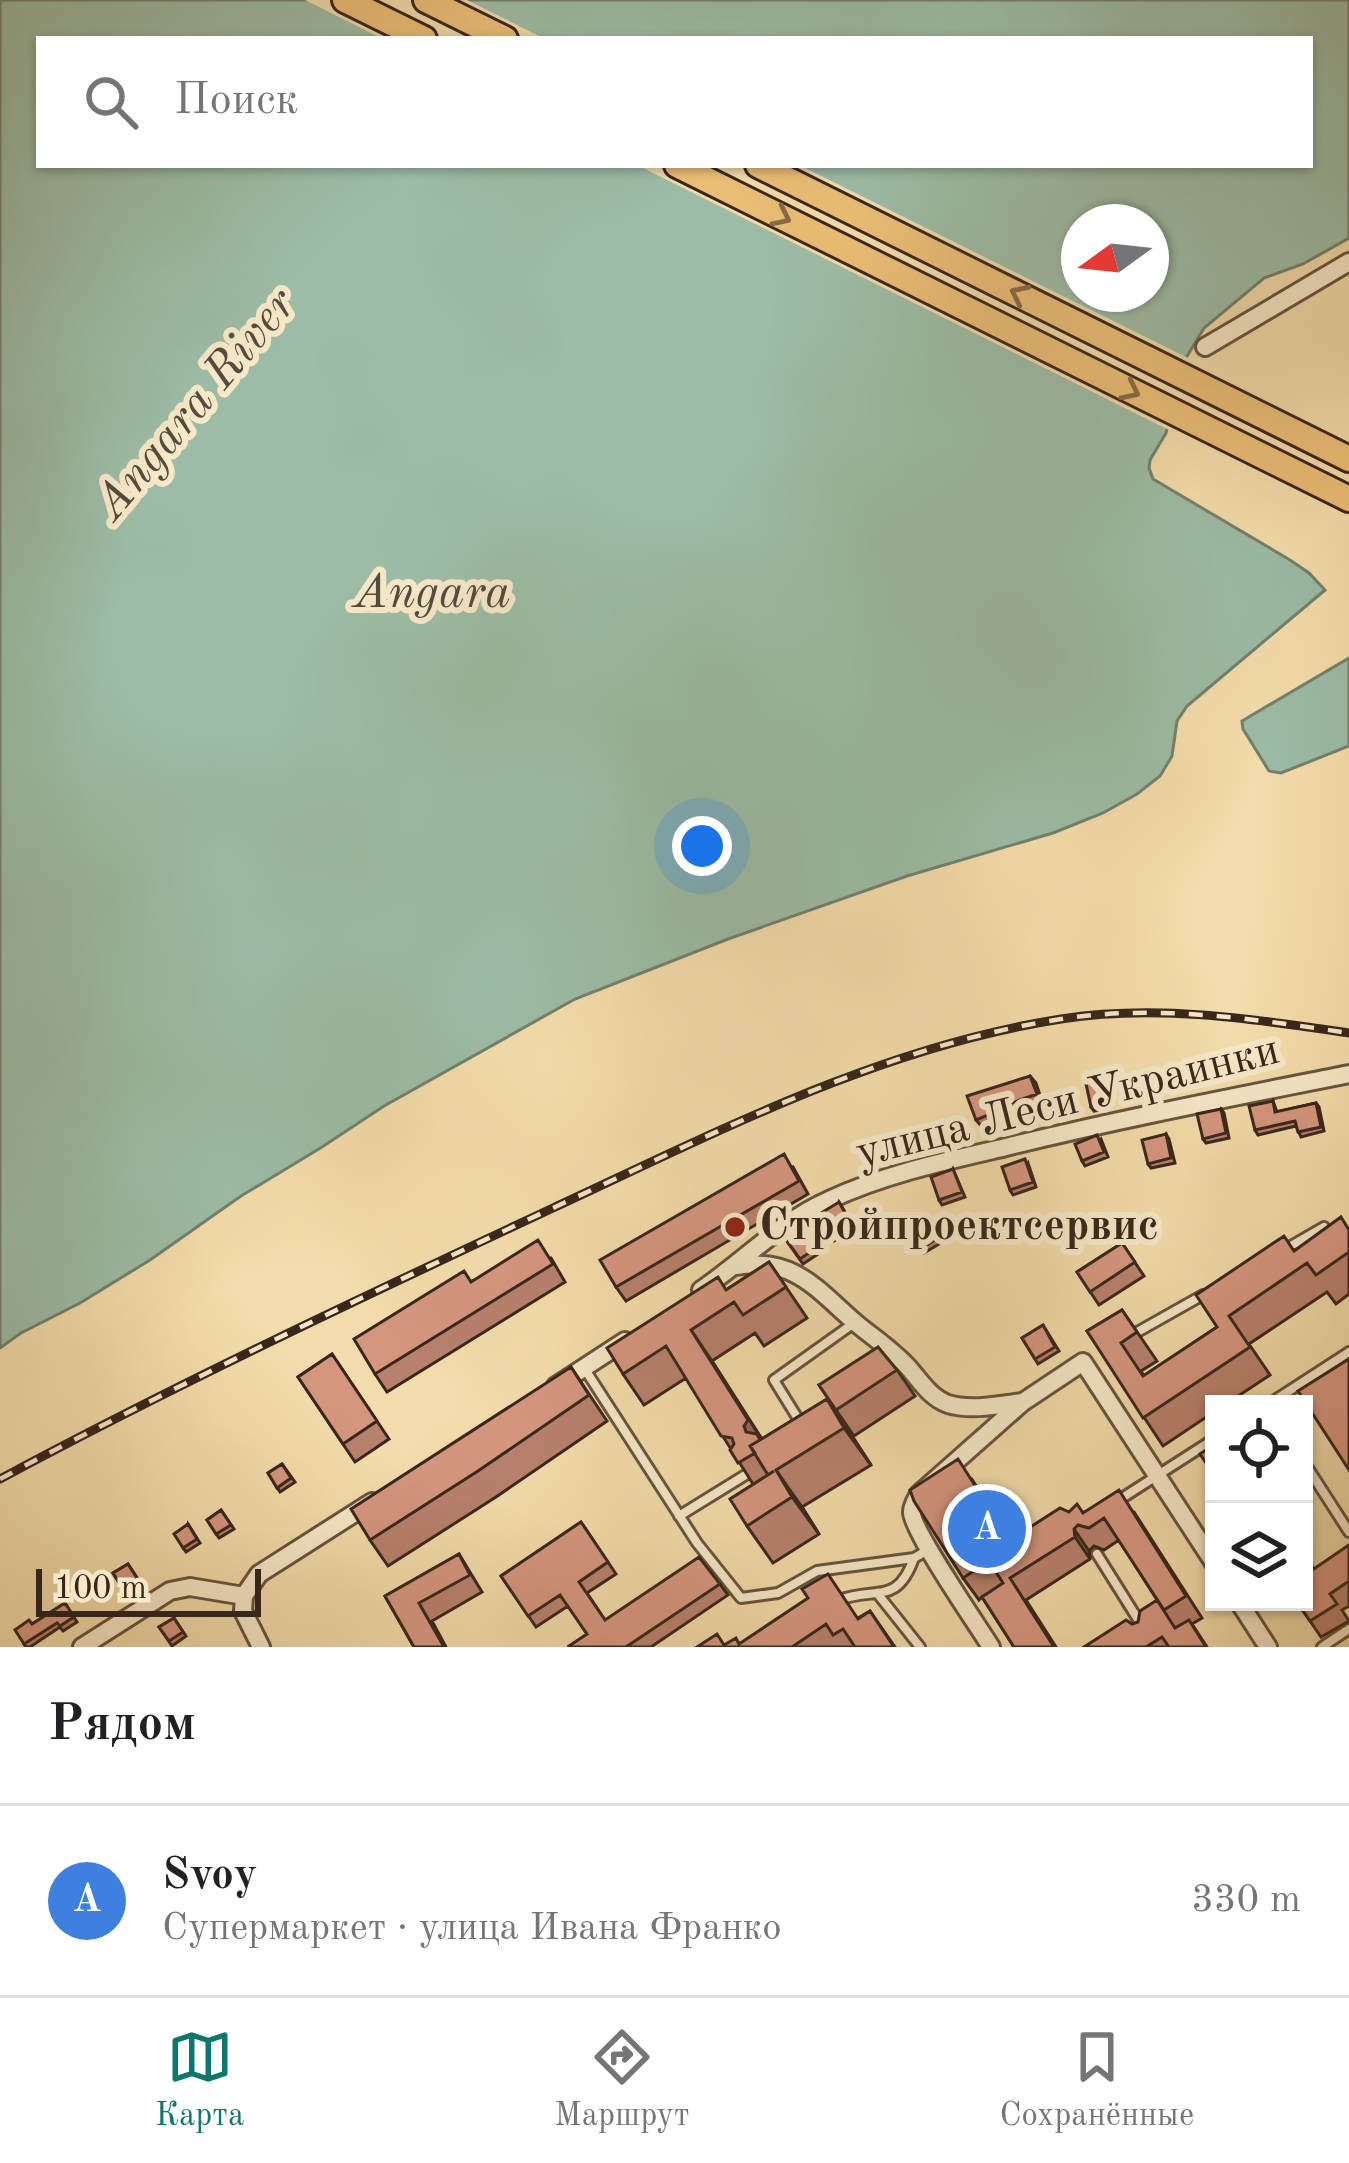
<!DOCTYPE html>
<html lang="ru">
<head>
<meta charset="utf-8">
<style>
  body { margin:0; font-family:"Old Standard TT",serif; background:#f6f6f6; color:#202124 }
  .controls { position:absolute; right:36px; bottom:36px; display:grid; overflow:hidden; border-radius:0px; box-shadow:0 3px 9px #0004 }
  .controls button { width:108px; height:108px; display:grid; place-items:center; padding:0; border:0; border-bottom:3px solid #e0e0e0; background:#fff; color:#202124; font:60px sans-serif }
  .compass { position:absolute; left:1061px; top:204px; width:108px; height:108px; border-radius:50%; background:#fff; box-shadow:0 3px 9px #0004; rotate:255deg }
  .scale { position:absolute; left:36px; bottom:30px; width:225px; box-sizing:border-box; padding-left:12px; border:6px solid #39261b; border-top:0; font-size:33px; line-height:42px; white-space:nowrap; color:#39261b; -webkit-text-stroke:9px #f7e8c8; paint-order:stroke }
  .you { position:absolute; left:702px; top:846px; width:42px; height:42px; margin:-30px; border:9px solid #fff; border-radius:50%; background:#1a73e8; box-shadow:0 0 0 18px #1a73e833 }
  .badge { display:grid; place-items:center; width:78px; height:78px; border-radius:50%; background:#0f766e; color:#fff; font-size:39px; font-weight:700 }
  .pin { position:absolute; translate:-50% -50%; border:6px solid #fff; box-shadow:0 3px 12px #0006 }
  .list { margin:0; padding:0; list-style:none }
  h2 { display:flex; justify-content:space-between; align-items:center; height:156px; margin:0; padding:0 48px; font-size:51px }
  h2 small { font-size:39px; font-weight:400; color:#757577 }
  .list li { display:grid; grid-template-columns:78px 1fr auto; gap:36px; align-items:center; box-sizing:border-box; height:192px; padding:0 48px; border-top:3px solid #e0e0e0 }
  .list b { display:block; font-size:45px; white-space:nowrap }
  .list p { margin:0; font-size:39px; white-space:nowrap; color:#757577 }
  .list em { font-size:39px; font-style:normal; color:#757577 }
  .icon { flex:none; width:66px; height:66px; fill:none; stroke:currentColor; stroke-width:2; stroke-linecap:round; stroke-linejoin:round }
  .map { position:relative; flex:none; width:1349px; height:1647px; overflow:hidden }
  .search { position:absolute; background:#fff; box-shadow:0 3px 9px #0004; left:36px; right:36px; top:36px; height:132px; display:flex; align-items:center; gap:30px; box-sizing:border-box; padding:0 42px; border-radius:0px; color:#757577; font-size:45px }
  .sheet { height:348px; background:#fff }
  nav { display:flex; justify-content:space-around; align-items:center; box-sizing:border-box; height:168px; border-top:3px solid #e0e0e0; background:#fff; font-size:33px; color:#757577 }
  nav a { display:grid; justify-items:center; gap:6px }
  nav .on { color:#0f766e }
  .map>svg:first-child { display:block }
  .water { fill:#9cbca6; stroke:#74806e; stroke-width:3; fill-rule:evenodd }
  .pier { fill:#f3dcab }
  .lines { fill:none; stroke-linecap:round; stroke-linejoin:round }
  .service-casing { stroke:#68543f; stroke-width:14 }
  .minor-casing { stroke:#68543f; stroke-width:22 }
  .primary-casing { stroke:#39261b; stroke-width:30 }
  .service { stroke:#f7e8c8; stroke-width:8 }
  .minor { stroke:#f7e8c8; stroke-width:16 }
  .primary { stroke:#eabe76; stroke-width:24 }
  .rail-casing { stroke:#39261b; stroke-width:9 }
  .rail { stroke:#f7e8c8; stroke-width:4.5; stroke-dasharray:14; stroke-linecap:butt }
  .wall { fill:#b7816d; stroke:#39261b; stroke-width:3 }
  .shaded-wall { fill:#956959; stroke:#39261b; stroke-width:3 }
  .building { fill:#d5967f; stroke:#39261b; stroke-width:3 }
  .oneway { stroke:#896a44 }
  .poi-dot { fill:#8f2418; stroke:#f7e8c8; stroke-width:4.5 }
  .labels { text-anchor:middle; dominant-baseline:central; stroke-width:12; stroke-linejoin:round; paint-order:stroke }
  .street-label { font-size:45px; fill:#39261b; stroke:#f7e8c8 }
  .poi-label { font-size:45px; font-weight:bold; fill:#39261b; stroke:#f7e8c8; text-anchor:start }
  .water-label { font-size:48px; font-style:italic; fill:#524c3e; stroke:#f7e8c8 }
</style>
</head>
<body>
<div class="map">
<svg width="1349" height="1647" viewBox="0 0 1349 1647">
  <rect width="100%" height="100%" fill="#f3dcab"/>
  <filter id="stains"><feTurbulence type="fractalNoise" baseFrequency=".00167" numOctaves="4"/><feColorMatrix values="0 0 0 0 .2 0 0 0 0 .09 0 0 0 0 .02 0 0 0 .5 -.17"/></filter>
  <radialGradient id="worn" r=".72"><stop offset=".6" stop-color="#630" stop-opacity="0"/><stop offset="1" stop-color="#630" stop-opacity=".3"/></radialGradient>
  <!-- water -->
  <path class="water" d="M0,0H1349V238L1303,264L1264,278L1204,328L1186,358L1166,433L1150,460L1149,468L1153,479L1290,560L1309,573L1325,590L1187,706L1177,721L1172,756L1160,776L1137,794L1103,813L1053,833L907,876L728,939L575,999L384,1106L322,1147L241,1196L150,1260L80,1303L21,1333L0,1348ZM39,39H1310V165H39ZM1079,222H1151V294H1079Z
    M1349,658V746L1281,773L1269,771L1243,729L1242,721Z"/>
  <!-- pier -->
  <path class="pier" d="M305,0H467L545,39H383Z
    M637,165H799L1192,360L1173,432Z"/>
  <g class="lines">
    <!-- service casing -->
    <g class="service-casing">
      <path id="service" d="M1284,1250L1324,1227
        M1132,1335L1203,1295
        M586,1371L697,1543L741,1598L778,1593L817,1571L914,1558L928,1550
        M1269,1404L1349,1352
        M800,1422L774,1380L854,1323
        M1304,1462L1349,1532
        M1119,1500L1214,1439
        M679,1516L747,1474
        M1097,1554L1144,1629
        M877,1593L920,1647
        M839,1600C877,1586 897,1606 914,1558
        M1322,1647L1349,1629"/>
    </g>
    <!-- minor casing -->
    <g class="minor-casing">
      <path id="minor" d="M1205,347L1349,262
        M736,1266C795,1257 816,1289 857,1324C874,1338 892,1350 907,1366C920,1380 929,1397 948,1404C971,1411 999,1405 1023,1402
        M701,1290C744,1261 781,1221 829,1200C885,1174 946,1161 1006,1147C1119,1119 1234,1097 1349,1074
        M556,1386L625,1341
        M244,1596L259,1574L372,1502
        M244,1596L243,1611L261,1647
        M1239,1602L1268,1647
        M82,1647L170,1591L190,1587L244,1596
        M991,1647C978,1626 911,1529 912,1512C912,1505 916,1500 919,1494L1023,1402L1083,1362L1214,1563"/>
    </g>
    <!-- primary casing -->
    <g class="primary-casing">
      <path id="primary" d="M345,0L424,39
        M426,0L505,39
        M677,165L1349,499
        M758,165L1349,459"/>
    </g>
    <!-- service -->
    <use href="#service" class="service"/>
    <!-- minor -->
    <use href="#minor" class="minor"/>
    <!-- primary -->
    <use href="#primary" class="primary"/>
    <!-- rail casing -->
    <g class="rail-casing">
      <path id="rail" d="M0,1479C181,1382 367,1295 553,1208C717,1132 880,1047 1061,1019C1157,1004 1254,1019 1349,1033"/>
    </g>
    <!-- rail -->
    <use href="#rail" class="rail"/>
  </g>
  <!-- wall -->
  <path class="wall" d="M1215,1060L1222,1077L1204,1084L1201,1079Z
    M1102,1075L1105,1080L1110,1108L1094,1111L1091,1107Z
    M1030,1076L1036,1083L1042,1101L997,1117L998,1120L982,1127L976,1120Z
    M1273,1101L1277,1112L1316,1103L1319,1107L1324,1131L1301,1137L1296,1126L1258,1135L1255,1130Z
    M1221,1109L1224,1113L1229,1138L1206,1143L1203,1139Z
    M1166,1134L1169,1139L1175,1163L1151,1168L1148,1164Z
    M1101,1139L1108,1157L1085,1166L1082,1161Z
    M1028,1163L1036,1187L1013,1195L1010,1190Z
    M793,1167L808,1194L626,1301L616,1287Z
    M953,1169L965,1197L942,1205L939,1200Z
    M839,1202L855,1229L834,1241L828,1232Z
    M931,1220L944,1241L924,1253L911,1232Z
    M799,1225L818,1254L803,1264L784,1237Z
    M1122,1243L1144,1276L1099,1305L1077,1272Z
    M1294,1250L1349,1252V1294L1336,1304L1327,1292L1249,1344L1270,1375L1226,1404H1214V1412L1163,1446L1087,1331L1122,1310L1157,1361L1141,1371L1144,1376L1217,1327Z
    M551,1258L565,1282L387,1392L375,1374L472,1281Z
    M769,1262L807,1318L764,1346L755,1333L712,1361L762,1439L827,1399L871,1465L802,1507L819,1534L773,1563L747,1526L753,1484L686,1378L644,1405L623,1374L726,1290Z
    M1043,1325L1059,1351L1038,1364L1022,1338Z
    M332,1354L389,1439L355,1462L298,1377Z
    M571,1367L607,1421L496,1497L388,1566L370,1540Z
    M897,1370L915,1396L854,1436L819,1385Z
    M282,1464L295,1482L280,1492L268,1473Z
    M973,1481L1011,1540L1069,1512H1134L1202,1618L1192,1624L1207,1647H1084L1138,1622L1157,1600L1119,1540L1104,1550L1094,1546L1089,1551L1090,1559L1026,1600L1056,1647H1014L982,1597L979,1600L963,1578Z
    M221,1510L234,1529L219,1538L207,1520Z
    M581,1522L616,1574L587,1593L605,1620L720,1584L728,1595L651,1647H570L587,1634L568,1606L536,1627L501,1576Z
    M188,1524L200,1543L186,1552L183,1548Z
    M1349,1545V1606L1342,1610L1349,1621L1321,1637L1297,1602L1314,1569Z
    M459,1554L482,1592L432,1621L446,1647H414L385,1596Z
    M128,1564L140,1582L125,1592L113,1573Z
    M65,1603L77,1622L63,1631L60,1627L30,1647H26L24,1644L32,1624Z
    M870,1611L895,1647H697L740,1644L858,1618Z
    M174,1618L186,1636L172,1646L159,1627Z"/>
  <!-- shaded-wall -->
  <path class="shaded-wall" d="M691,1330L712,1361L769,1451L746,1432Z
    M827,1399L853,1437L871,1465L844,1428Z
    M776,1470L802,1507L819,1534L792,1497Z
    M1074,1529L1089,1551L1090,1559L1075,1537Z"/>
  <!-- building -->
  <path class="building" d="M1212,1055L1219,1072L1201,1079L1194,1062Z
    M1102,1075L1107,1103L1091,1107L1085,1079Z
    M1030,1076L1037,1094L992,1110L993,1113L976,1120L967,1096Z
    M1273,1101L1275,1112L1316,1103L1321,1127L1298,1132L1295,1121L1255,1130L1249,1106Z
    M1221,1109L1226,1133L1203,1139L1197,1114Z
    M1166,1134L1171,1158L1148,1164L1142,1140Z
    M1097,1135L1104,1152L1082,1161L1075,1144Z
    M784,1154L799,1181L616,1287L600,1260Z
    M1025,1159L1033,1182L1010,1190L1002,1167Z
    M953,1169L962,1192L939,1200L931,1177Z
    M839,1202L849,1220L828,1232L818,1215Z
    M1341,1217L1349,1230V1252L1316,1275L1307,1263L1229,1316L1250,1347L1143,1418L1087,1331L1122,1310L1137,1332L1121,1343L1143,1376L1217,1327L1196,1295L1284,1236L1294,1251Z
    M931,1220L941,1236L921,1249L911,1232Z
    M799,1225L815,1249L800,1259L784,1237Z
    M538,1240L553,1264L375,1374L354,1339L464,1271L471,1282Z
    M1122,1243L1135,1262L1090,1292L1077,1272Z
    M769,1262L786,1287L743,1315L734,1302L691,1330L748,1420L744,1426L746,1432L757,1434L760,1440L750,1446L755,1453L738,1463L730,1450L734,1444L732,1438L721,1436L666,1346L623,1374L607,1348L718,1277L726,1290Z
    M1043,1325L1055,1347L1035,1359L1022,1338Z
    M878,1347L897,1370L836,1410L819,1385Z
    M332,1354L377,1421L343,1444L298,1377Z
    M1349,1359V1470L1298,1391Z
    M571,1367L589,1395L478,1471L370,1540L351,1509Z
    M827,1399L844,1428L776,1470L792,1497L747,1526L730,1499L774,1471L768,1475L750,1446Z
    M1214,1445V1475L1200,1454Z
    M958,1459L1010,1540L1060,1508L1069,1512L1077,1504L1083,1513L1119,1490L1186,1596L1164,1610L1104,1518L1089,1528L1078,1525L1074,1529L1075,1537L1010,1578L1054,1647H1014L982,1597L1003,1583L989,1561L963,1578L914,1501L910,1490Z
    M282,1464L291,1478L277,1488L268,1473Z
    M221,1510L231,1525L216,1534L207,1520Z
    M581,1522L608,1562L579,1582L605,1620L699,1557L720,1584L626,1647H570L569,1646L587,1634L560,1595L528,1616L501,1576Z
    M188,1524L197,1539L183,1548L174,1534Z
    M1349,1545V1581L1330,1594L1337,1604L1310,1621L1297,1602H1304V1554L1314,1569Z
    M459,1554L470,1575L419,1603L444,1647H414L385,1596Z
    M128,1564L137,1578L122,1587L113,1573Z
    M828,1574L858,1619L870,1611L894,1647H855L843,1629L833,1635L826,1624L792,1647H697L717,1634L724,1645L736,1638L739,1644L808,1598L802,1589Z
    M1157,1600L1175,1628L1189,1620L1206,1647H1169L1162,1637L1146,1647H1084L1126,1620L1132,1624L1138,1622L1140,1611Z
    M65,1603L74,1617L60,1626L57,1623L24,1644L15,1630L29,1620L32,1624Z
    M174,1618L183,1632L169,1641L159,1627Z"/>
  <!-- one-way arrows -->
  <defs><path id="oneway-chevron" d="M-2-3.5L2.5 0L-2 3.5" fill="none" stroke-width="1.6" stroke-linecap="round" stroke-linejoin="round" transform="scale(3)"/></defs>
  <g class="oneway">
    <use href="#oneway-chevron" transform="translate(782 217) rotate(26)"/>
    <use href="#oneway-chevron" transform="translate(1019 294) rotate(-154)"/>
    <use href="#oneway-chevron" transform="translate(1131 391) rotate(26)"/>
  </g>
  <!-- markers -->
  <circle class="poi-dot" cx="735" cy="1227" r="12"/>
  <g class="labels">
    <!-- street labels -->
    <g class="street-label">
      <text transform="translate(1068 1103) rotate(-14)">улица Леси Украинки</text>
    </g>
    <!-- poi labels -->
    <g class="poi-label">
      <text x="759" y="1227">Стройпроектсервис</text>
    </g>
    <!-- water labels -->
    <g class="water-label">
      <text transform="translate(196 405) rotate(-50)">Angara River</text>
      <text x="432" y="594">Angara</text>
    </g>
  </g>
  <rect width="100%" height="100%" filter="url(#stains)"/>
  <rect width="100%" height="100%" fill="url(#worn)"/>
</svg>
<div class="controls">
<button><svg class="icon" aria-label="locate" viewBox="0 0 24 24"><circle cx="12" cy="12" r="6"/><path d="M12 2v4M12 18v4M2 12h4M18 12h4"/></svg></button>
<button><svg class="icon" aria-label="layers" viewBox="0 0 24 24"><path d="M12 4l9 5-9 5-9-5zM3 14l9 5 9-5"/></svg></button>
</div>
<svg class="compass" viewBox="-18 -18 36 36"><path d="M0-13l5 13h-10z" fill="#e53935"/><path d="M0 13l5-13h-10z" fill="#757577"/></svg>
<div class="scale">100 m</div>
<div class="you"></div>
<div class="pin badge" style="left:987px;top:1529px;background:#3f7fe0">A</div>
<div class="search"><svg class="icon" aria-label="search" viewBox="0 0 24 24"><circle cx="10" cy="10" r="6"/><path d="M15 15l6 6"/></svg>Поиск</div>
</div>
<section class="sheet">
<h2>Рядом<small></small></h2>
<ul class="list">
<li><span class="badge" style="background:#3f7fe0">A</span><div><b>Svoy</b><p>Супермаркет · улица Ивана Франко</p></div><em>330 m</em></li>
</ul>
</section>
<nav>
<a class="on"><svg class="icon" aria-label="map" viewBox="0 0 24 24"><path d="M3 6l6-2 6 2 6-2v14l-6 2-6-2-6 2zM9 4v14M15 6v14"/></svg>Карта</a>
<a><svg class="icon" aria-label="directions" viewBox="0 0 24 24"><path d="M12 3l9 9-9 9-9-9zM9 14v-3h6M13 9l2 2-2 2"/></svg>Маршрут</a>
<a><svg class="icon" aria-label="saved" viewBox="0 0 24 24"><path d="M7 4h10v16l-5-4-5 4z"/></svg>Сохранённые</a>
</nav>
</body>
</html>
